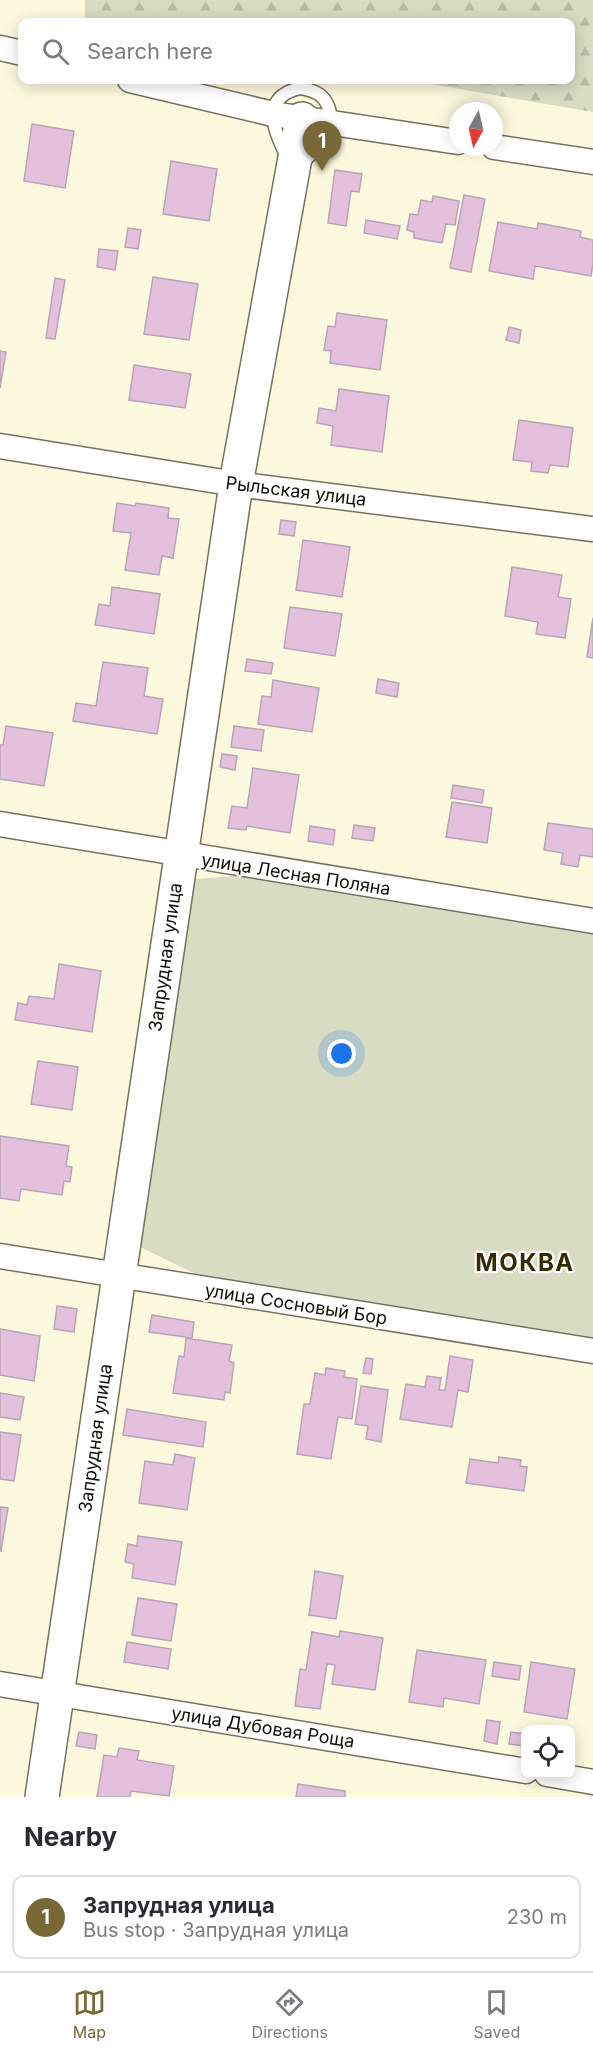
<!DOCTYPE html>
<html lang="en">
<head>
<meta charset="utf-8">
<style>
  body { margin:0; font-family:Inter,sans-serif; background:#f2f2f3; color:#2b2b33 }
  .controls { position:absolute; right:18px; bottom:18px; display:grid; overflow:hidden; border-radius:12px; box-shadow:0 3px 15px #0003 }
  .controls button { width:54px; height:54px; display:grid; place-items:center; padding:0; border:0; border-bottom:2px solid #e1e1e2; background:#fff; color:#2b2b33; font:30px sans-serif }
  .compass { position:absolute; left:449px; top:102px; width:54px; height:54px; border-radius:50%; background:#fff; box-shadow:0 3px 15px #0003; rotate:188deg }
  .you { position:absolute; left:342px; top:1054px; width:21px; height:21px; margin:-15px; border:4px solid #fff; border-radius:50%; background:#1a73e8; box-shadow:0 0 0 9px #1a73e833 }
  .badge { display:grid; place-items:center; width:39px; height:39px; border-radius:50%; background:#776835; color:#fff; font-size:20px; font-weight:700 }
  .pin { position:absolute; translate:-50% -50px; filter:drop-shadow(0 2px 3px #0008) }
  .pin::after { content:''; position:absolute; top:32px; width:21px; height:18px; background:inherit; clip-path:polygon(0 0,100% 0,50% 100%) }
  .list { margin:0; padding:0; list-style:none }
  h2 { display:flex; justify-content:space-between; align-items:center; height:78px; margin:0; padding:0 24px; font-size:26px }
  h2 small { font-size:20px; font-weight:400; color:#7c7c81 }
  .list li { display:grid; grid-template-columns:39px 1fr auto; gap:18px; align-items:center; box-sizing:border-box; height:84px; margin:0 12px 12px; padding:0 12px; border:2px solid #e1e1e2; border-radius:12px }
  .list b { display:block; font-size:22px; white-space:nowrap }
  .list p { margin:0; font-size:20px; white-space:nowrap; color:#7c7c81 }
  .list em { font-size:20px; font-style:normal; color:#7c7c81 }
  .icon { flex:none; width:33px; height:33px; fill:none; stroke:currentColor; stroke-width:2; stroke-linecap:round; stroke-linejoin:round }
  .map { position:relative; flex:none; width:593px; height:1797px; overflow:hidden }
  .search { position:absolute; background:#fff; box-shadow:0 3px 15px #0003; left:18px; right:18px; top:18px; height:66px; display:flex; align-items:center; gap:15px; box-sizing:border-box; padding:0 21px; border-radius:12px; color:#7c7c81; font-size:22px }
  .sheet { height:174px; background:#fff }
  nav { display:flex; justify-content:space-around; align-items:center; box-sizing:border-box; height:84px; border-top:2px solid #e1e1e2; background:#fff; font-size:16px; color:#7c7c81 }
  nav a { display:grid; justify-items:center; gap:3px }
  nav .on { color:#776835 }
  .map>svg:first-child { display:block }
  .grass { fill:#d7dcc3 }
  .forest { fill:url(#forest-firs) }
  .building { fill:#e3c0dc; stroke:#baa4b6; stroke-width:1.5 }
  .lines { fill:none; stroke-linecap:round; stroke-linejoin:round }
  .lane-casing { stroke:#77725b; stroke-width:15 }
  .street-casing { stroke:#77725b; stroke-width:27 }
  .secondary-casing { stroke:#77725b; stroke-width:36 }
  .lane { stroke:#fff; stroke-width:12 }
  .street { stroke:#fff; stroke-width:24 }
  .secondary { stroke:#fff; stroke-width:33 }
  .labels { text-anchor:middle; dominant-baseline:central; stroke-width:4.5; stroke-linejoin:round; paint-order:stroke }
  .street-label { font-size:18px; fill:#100f06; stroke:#fff }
  .district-label { font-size:24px; font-weight:bold; letter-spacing:1.5px; fill:#362a00; stroke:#fff }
</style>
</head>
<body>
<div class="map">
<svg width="593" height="1797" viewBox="0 0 593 1797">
  <defs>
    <pattern id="forest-firs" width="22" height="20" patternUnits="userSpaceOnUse" patternTransform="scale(1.5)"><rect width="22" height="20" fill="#d7dcc3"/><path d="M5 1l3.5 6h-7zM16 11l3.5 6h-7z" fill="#b8bca6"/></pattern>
  </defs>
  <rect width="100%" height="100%" fill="#fdf9de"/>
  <!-- grass -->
  <path class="grass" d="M252,875L593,933V1341L208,1280L140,1247L193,879Z"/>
  <!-- forest -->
  <path class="forest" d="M85,0H593V112L407,80H570V22H85Z"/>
  <!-- building -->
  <path class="building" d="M32,124L74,131L65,188L24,181Z
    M171,161L217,169L209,221L163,214Z
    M335,170L362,174L359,192L351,191L346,226L328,223Z
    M464,195L485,199L471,272L450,268Z
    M433,196L459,201L455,225L446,224L442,243L414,238V232L407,230L410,214L418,215L421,200L432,202Z
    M366,220L400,226L397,239L364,233Z
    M498,222L537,229L538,223L581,231L580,237L593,240V264L591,276L535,266L533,279L489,271Z
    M128,228L141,230L138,249L125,247Z
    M99,249L118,251L115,270L97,267Z
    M153,277L198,284L189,340L144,334Z
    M55,278L65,280L55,339L46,338Z
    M337,313L387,320L380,370L330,363L331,351L324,350L328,326L335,327Z
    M509,327L521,330L519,343L506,340Z
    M0,351L6,352L0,388Z
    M134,365L191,374L185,408L129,400Z
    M339,389L389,396L382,452L331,445L333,426L317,423L319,408L336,411Z
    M519,420L573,428L568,467L550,465L548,473L531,471L532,462L513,460Z
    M117,503L135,506L136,503L169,508L168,518L179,519L173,558L162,556L159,575L125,570L131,533L113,531Z
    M281,520L296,522L294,536L279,534Z
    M303,540L350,547L342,597L296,590Z
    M512,567L562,575L558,597L571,599L565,638L536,634L538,622L505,616Z
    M112,587L160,594L154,634L95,625L99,604L110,606Z
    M290,607L342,614L335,656L284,648Z
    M593,618V658L587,657Z
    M247,659L273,663L271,674L245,671Z
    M103,662L148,668L144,696L163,699L157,734L73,721L76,703L96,706Z
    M378,679L399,683L397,697L376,693Z
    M273,680L319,688L312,732L258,724L262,696L271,697Z
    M6,726L53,733L44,786L0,779V745H3Z
    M234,726L264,730L261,751L231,747Z
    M222,754L237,756L235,770L220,767Z
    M253,768L299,775L290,833L247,826L246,830L228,828L232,806L247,808Z
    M453,785L484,790L482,803L451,798Z
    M452,802L492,808L487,843L446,837Z
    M548,823L593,829V857L580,855L578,867L561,864L563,853L544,850Z
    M354,825L375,828L373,841L352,838Z
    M310,826L335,830L333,845L308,841Z
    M59,964L101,971L92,1032L15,1020L18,1003L27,1005L29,996L54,999Z
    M38,1061L78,1067L72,1110L31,1104Z
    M0,1136L69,1146L66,1166L72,1167L70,1182L64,1181L62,1195L21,1189L19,1201L0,1198Z
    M57,1306L77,1309L74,1332L54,1329Z
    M152,1315L194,1322L192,1338L149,1332Z
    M0,1329L40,1336L34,1381L0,1375Z
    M186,1338L232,1345L229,1361L234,1363L230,1393L225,1392L224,1400L173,1393L179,1356L184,1357Z
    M450,1356L473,1360L468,1392L458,1390L452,1427L400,1419L406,1384L425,1387L427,1376L441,1378L439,1390H445Z
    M366,1358L373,1359L371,1374L363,1373Z
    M326,1368L345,1371L344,1377L357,1379L352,1419L338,1417L331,1459L297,1454L304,1404H310L315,1373L325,1375Z
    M361,1386L388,1390L381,1442L366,1439L368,1426L355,1424Z
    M0,1393L24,1397L20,1420L0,1417Z
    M127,1409L206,1422L203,1447L123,1435Z
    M0,1432L21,1435L14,1481L0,1479Z
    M175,1454L195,1458L187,1510L139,1503L145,1461L173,1465Z
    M499,1457L521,1460L520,1466L527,1467L524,1491L466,1483L470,1459L498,1463Z
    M0,1507L8,1508L1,1551H0Z
    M138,1536L182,1542L175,1585L132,1578L134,1564L125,1562L128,1544L137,1546Z
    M315,1571L343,1576L336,1619L309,1615Z
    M138,1598L177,1604L171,1641L132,1635Z
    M340,1631L383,1638L375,1690L332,1684L335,1665L327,1664L320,1709L295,1706L300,1669L306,1670L312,1632L339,1637Z
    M127,1642L171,1649L168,1669L124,1662Z
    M417,1650L486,1660L479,1704L444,1698L443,1707L409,1702Z
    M494,1662L521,1666L519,1680L492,1676Z
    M531,1662L575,1669L567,1719L524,1712Z
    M487,1720L500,1722L497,1744L484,1741Z
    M79,1732L97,1735L95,1749L76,1746Z
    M511,1732L526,1734V1746L509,1744Z
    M119,1748L139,1751L137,1760L174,1766L169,1796L131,1791L130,1797H97L104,1755L117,1757Z
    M298,1784L345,1791V1797H296Z"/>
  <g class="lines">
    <!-- lane casing -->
    <g class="lane-casing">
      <path id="lane" d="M300,88C312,90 322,93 327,104C340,129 310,156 294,171C281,143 252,99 300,88Z"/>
    </g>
    <!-- street casing -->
    <g class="street-casing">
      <path id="street" d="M0,48L22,53
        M130,80L273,114L458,142
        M494,147L593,162
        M0,446L236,484L593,529
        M0,824L593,921
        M0,1256L593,1351
        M0,1684L526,1771
        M547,1774L593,1782"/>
    </g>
    <!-- secondary casing -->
    <g class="secondary-casing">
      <path id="secondary" d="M42,1797L236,484L302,119"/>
    </g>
    <!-- lane -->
    <use href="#lane" class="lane"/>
    <!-- street -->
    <use href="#street" class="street"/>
    <!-- secondary -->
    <use href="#secondary" class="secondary"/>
  </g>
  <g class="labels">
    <!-- street labels -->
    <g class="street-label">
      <text transform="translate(296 491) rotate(7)">Рыльская улица</text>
      <text transform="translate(296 874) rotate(9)">улица Лесная Поляна</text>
      <text transform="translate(165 957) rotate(-82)">Запрудная улица</text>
      <text transform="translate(296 1304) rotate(9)">улица Сосновый Бор</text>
      <text transform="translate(95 1438) rotate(-82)">Запрудная улица</text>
      <text transform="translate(263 1727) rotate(9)">улица Дубовая Роща</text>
    </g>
    <!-- district labels -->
    <g class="district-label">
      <text x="525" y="1262">МОКВА</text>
    </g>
  </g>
</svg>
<div class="controls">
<button><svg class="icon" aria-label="locate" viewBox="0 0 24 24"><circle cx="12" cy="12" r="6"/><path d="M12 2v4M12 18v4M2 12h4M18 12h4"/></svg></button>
</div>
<svg class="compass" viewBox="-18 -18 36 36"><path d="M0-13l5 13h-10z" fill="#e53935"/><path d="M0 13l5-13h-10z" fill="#7c7c81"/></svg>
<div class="you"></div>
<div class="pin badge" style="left:322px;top:171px">1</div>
<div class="search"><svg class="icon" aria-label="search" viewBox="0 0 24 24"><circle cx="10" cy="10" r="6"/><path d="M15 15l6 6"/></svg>Search here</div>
</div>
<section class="sheet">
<h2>Nearby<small></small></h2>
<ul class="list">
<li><span class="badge">1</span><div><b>Запрудная улица</b><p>Bus stop · Запрудная улица</p></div><em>230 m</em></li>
</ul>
</section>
<nav>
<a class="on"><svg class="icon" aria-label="map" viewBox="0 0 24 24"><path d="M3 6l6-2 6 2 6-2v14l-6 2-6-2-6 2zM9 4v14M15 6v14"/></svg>Map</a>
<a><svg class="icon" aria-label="directions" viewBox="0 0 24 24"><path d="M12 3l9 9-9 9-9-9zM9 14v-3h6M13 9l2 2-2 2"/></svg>Directions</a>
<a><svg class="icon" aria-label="saved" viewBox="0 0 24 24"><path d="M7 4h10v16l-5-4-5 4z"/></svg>Saved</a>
</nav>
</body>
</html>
